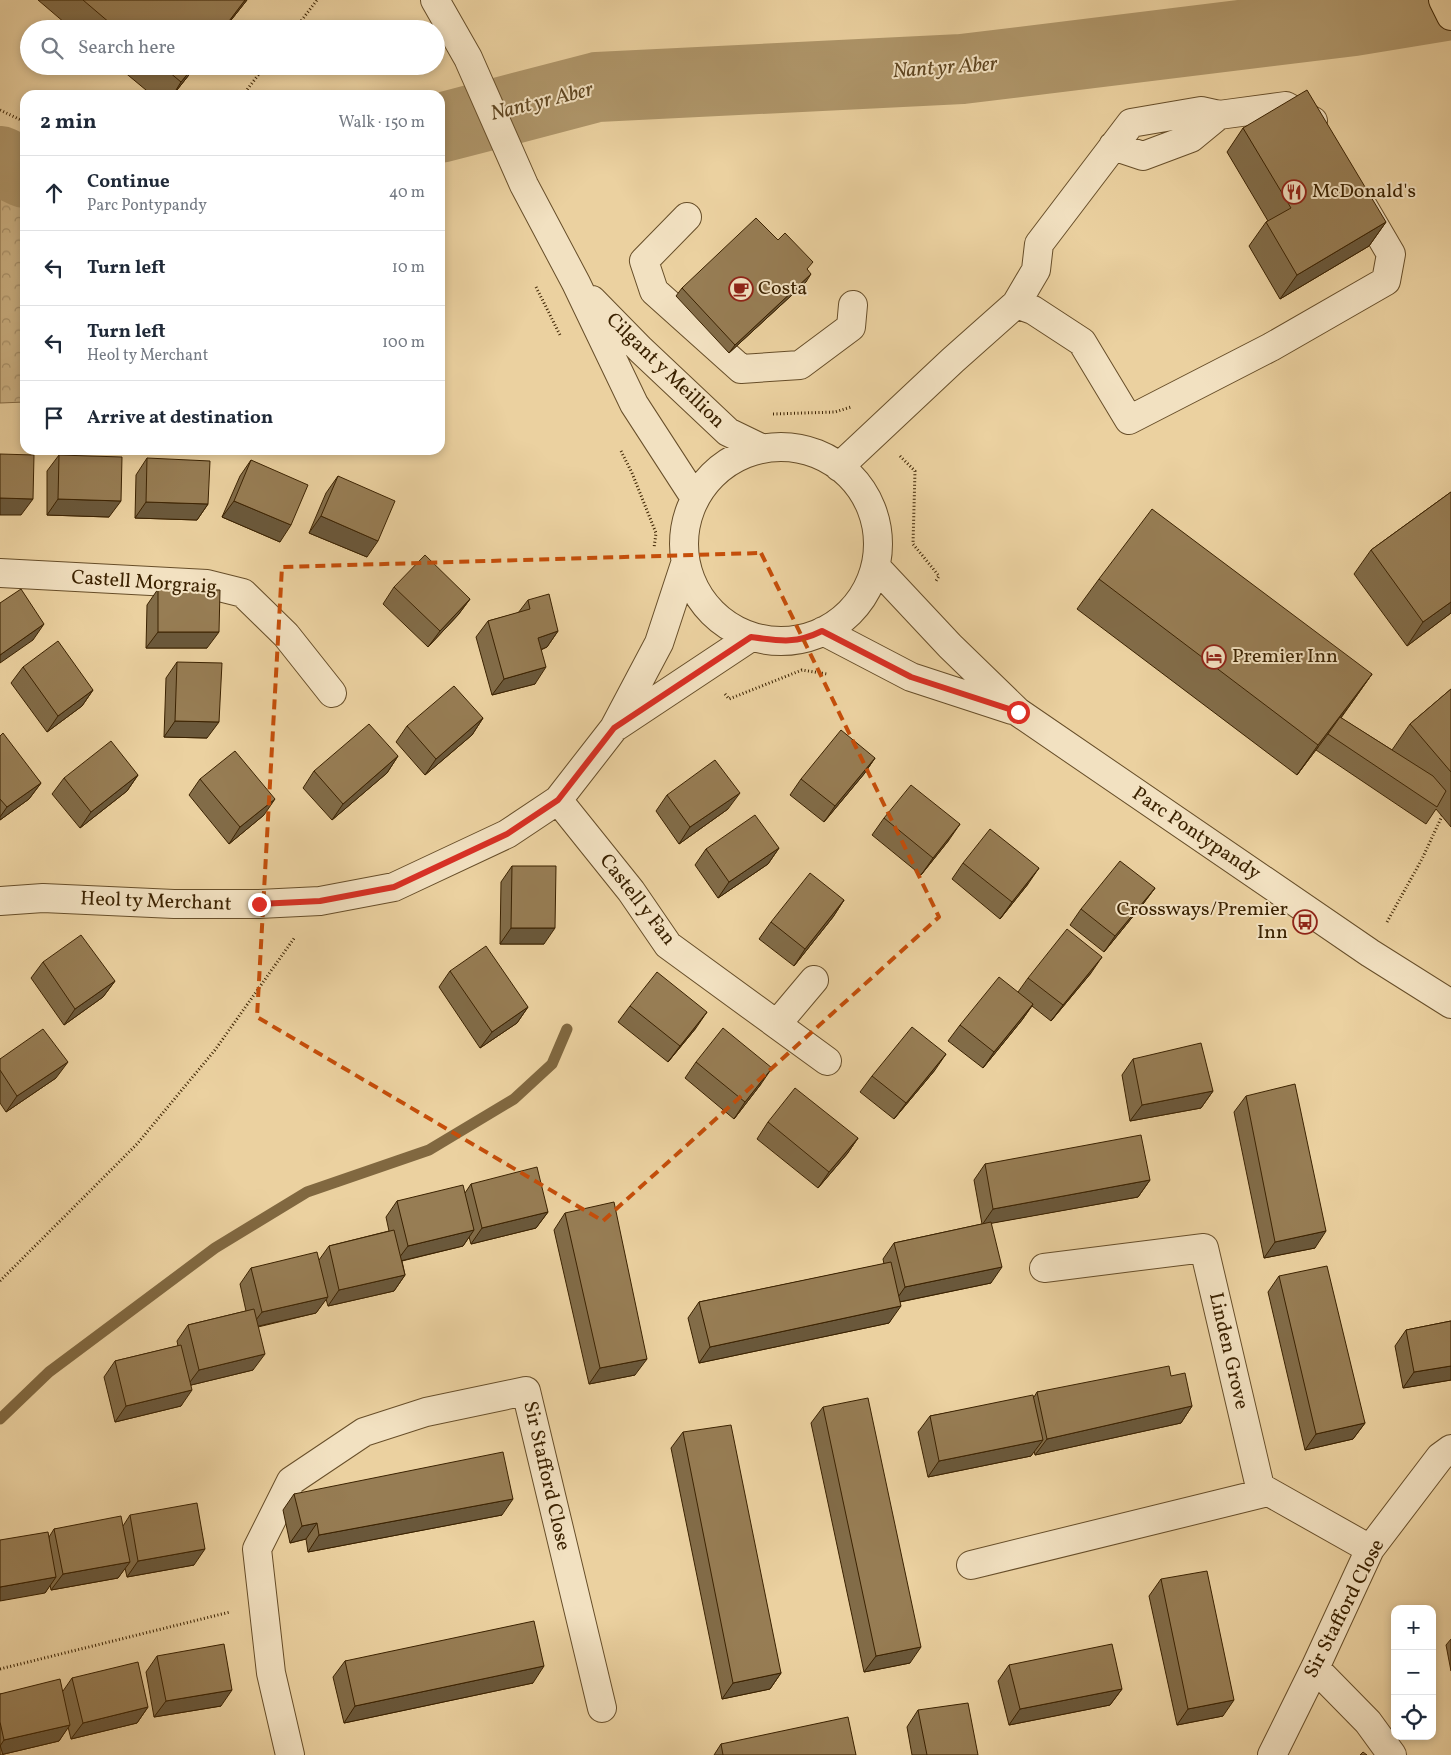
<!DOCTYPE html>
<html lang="en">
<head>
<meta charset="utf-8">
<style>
  body { margin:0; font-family:Vollkorn,serif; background:#f2f2f3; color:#1f2937 }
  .controls { position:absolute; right:15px; bottom:15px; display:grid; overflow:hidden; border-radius:10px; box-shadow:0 2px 8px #0003 }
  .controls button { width:45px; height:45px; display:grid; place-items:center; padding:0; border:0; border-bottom:1px solid #e0e1e3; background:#fff; color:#1f2937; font:25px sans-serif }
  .stop { position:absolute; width:15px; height:15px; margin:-11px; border:4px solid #d93025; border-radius:50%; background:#fff }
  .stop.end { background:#d93025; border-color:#fff; box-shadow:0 1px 5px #0008 }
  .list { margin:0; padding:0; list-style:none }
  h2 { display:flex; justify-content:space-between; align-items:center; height:65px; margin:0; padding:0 20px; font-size:21px }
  h2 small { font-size:16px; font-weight:400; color:#747a83 }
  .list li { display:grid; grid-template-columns:32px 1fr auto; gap:15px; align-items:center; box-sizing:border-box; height:75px; padding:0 20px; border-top:1px solid #e0e1e3 }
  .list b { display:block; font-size:19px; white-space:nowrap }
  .list p { margin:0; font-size:16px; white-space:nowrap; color:#747a83 }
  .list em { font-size:16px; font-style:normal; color:#747a83 }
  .icon { flex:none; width:28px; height:28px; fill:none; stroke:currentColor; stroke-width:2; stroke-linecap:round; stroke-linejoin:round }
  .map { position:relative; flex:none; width:1451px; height:1755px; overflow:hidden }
  .search { position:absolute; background:#fff; box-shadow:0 2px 8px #0003; left:20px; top:20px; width:425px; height:55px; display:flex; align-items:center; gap:12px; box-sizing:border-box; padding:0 18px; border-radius:28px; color:#747a83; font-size:19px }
  .panel { position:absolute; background:#fff; box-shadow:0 2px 8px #0003; left:20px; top:90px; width:425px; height:365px; border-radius:15px }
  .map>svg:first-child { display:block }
  .forest { fill:url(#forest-crowns); stroke:#846a43 }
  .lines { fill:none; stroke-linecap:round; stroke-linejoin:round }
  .stream { stroke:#816840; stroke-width:11 }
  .river { stroke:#af966a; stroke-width:70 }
  .minor-casing { stroke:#674e29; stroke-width:30 }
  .major-casing { stroke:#3b2201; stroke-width:30 }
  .path { stroke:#3b2201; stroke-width:3; stroke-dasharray:1 2.5; stroke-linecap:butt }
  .minor { stroke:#f2e1c1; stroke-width:28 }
  .major { stroke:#ebd1a0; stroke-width:28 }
  .wall { fill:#826c48; stroke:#3b2201 }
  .shaded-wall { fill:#6a583b; stroke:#3b2201 }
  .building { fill:#977d54; stroke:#3b2201 }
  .route { stroke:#d93025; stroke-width:6 }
  .marked { fill:none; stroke:#c54e0a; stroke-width:4; stroke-dasharray:10 6; stroke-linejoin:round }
  .labels { text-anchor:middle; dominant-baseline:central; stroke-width:4; stroke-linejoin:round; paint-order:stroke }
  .poi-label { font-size:20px; fill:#3b2201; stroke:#f2e1c1; text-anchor:start }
  .street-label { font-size:20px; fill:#3b2201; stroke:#f2e1c1 }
  .water-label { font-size:21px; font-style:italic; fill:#5e4520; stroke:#f2e1c1 }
</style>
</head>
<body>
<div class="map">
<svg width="1451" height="1755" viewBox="0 0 1451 1755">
  <defs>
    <pattern id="forest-crowns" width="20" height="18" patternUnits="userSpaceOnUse" patternTransform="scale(1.25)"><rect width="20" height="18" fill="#cdb385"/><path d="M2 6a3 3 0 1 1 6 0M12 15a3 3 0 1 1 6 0" fill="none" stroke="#a8916a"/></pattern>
  </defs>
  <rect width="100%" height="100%" fill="#ebd1a0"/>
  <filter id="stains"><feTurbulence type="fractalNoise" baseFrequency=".004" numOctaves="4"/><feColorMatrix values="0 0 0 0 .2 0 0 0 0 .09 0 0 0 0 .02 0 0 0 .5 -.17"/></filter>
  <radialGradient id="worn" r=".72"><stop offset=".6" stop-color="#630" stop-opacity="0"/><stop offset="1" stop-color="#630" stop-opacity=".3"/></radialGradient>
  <!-- forest -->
  <path class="forest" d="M0,161L25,173V402L0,403Z"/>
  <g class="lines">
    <!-- stream -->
    <path class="stream" d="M0,1419L49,1372L215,1248L307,1192L429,1150L514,1099L552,1064L567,1029"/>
    <!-- river -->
    <path class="river" d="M440,128L597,87L962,69L1354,21L1451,5
      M0,161L25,173"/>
    <!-- minor casing -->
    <g class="minor-casing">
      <path id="minor" d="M435,0L468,58L524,185L576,283L634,404L695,498
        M1113,146L1143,156L1191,138L1219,115
        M687,217L644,261L654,291L741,369L800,365L851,327L853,305
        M592,300L641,350L728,432L761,448
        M1016,304L1033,310L1082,342L1129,420L1271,347L1386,281L1391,254L1360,201
        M684 544a97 97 0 1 1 194 0a97 97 0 1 1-194 0Z
        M839,467L953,360L1016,304L1036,270L1039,244L1131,123L1201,111L1219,115L1286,106L1313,121
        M876,567L950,646L1018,712L1370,953L1451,1004
        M0,573L207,584L243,593L286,635L332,693
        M823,631L911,677L1012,710
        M617,726L751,637
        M558,800L631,891L668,945L827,1061
        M0,901L43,898L174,904H259L320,901L394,887L507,834L558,800L614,728L659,643L685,564
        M777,1024L814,980
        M1044,1268L1204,1248L1260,1487L1370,1549
        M971,1565L1268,1492
        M1315,1668L1368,1722L1392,1755
        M290,1755L271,1673L257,1549L291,1481L364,1432L426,1412L526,1391L602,1708
        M1272,1755L1315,1668L1370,1549L1440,1457L1451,1449"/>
    </g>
    <!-- major casing -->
    <g class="major-casing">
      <path id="major" d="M1443,0L1451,16"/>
    </g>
    <!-- path -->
    <path class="path" d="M295,29L317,0
      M243,95L265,66
      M0,110L25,122
      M536,287L561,337
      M773,414L835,412L851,407
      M621,451L632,473L656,533L654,548
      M900,456L915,471L913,544L939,576L936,581
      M725,694L729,699L802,670L827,674
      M1387,922L1422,859L1442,816
      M0,1281L137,1144L215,1050L295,937
      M0,1669L230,1612"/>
    <!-- minor -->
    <use href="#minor" class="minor"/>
    <!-- major -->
    <use href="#major" class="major"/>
  </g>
  <!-- wall -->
  <path class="wall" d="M38,0H247L224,29H72Z
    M117,66H196L173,95H152Z
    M1243,128L1386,222L1369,246L1280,299L1249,246L1266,222L1268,221L1227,152Z
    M778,240L808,270L806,282L729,353L676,296L682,288Z
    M59,455L109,517L47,515V471Z
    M147,458L208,504L197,520L135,518L136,475Z
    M251,460L280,542L222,517L240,476Z
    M338,476L367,557L309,533L326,493Z
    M1451,492V613L1407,646L1354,574L1371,550Z
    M1099,579L1372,674L1341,718L1392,750L1410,724L1451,689V827L1436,809L1426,824L1316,750L1318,747L1297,775L1077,609Z
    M394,587L470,599L458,615L428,647L383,604Z
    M158,589L207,648H146L147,605Z
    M528,600L558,631L547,647L541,650L535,684L492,695L476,637L488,621L518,613Z
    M177,662L207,738L164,737L166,678Z
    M23,667L93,690L82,706L47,732L11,683Z
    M483,718L472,735L425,775L396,742L407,726Z
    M0,736L41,783L29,799L0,820Z
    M398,756L387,773L332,820L303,788L314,771Z
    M875,758L864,774L824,822L790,795L801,779Z
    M138,775L127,791L80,828L52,794L64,778Z
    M200,779L264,815L229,844L189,795Z
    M667,795L728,809L679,844L656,811Z
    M884,818L949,840L921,875L872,835Z
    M779,848L768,864L718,898L695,865L706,849Z
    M963,863L1028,884L1000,919L952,879Z
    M512,866L544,944H500L501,882Z
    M1155,888L1143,904L1104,952L1070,925L1081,909Z
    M844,900L833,917L794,966L759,939L771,922Z
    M43,962L115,981L103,997L64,1025L31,978Z
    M450,971L528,1007L517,1023L480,1048L439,987Z
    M1091,973L1051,1021L1032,1006L1022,1020L983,1068L948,1041L960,1025L1018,992L1028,978Z
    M630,1006L696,1028L668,1062L618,1022Z
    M0,1059L56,1078L6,1112L0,1103Z
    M1133,1059L1213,1091L1201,1108L1130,1121L1122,1075Z
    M696,1062L761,1084L734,1119L685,1078Z
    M935,1070L894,1119L860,1092L872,1076Z
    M1246,1096L1315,1248L1264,1258L1234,1112Z
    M768,1122L858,1138L847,1154L818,1188L757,1139Z
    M985,1164L1150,1180L1138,1197L991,1223V1283L900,1302L889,1323L699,1363L688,1318L699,1302L884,1264L883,1259L894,1243L982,1224L974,1180Z
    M471,1184L548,1212L536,1228L471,1244L469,1237L463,1246L402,1261L405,1275L394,1291L328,1306L326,1299L316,1313L258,1327L253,1370L191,1385L181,1406L115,1422L104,1377L115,1361L178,1346L177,1341L188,1325L246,1311L240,1284L251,1268L319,1260L329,1246L389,1231L386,1217L397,1201L465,1193Z
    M565,1213L635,1375L589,1384L554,1230Z
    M1279,1276L1365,1423L1353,1439L1305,1450L1268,1292Z
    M1451,1321V1380L1403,1388L1395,1346L1406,1330Z
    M1171,1376L1192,1406L1181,1423L1035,1455L1034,1451L1031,1456L928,1477L918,1432L930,1416L1034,1397L1037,1392Z
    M823,1407L910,1663L864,1672L811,1423Z
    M683,1432L781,1673L770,1689L722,1699L671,1448Z
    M294,1494L502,1515L308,1552L306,1539L290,1543L283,1510Z
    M130,1515L194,1565L127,1577L125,1568L118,1578L51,1590L50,1585L45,1593L49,1537L54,1529L123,1526Z
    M1161,1579L1223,1716L1177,1725L1149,1596Z
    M1451,1639V1671L1446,1645Z
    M157,1656L221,1706L154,1717L146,1672Z
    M345,1661L533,1683L344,1723L333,1677Z
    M1009,1665L1122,1689L1110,1705L1009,1725L998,1681Z
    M72,1678L148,1707L137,1723L71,1739L68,1727L59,1741L0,1755V1694L63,1691Z
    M918,1710L978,1755H912L907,1727Z
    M721,1744L856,1755H714Z"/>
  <!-- shaded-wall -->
  <path class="shaded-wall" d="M245,0H247L224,29H223Z
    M194,66H196L173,95L181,82Z
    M1386,222L1369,246L1280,299L1297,275Z
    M811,274L806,282L729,353L735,345Z
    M0,498L33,499L21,515H0Z
    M58,499L121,501L109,517L47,515Z
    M234,501L291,525L280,542L222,517Z
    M146,502L208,504L197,520L135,518Z
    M321,516L378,541L367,557L309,533Z
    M470,599L458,615L428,647L440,631Z
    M1451,602V613L1407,646L1423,622Z
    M44,624L33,640L0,663V655Z
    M558,631L547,647L527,655L538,638Z
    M158,632H219L207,648H146Z
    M546,667L535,684L492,695L504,679Z
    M1372,674L1350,705L1328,734L1297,775L1318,745Z
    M93,690L82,706L47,732L58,716Z
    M483,718L472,735L425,775L436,759Z
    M175,721L219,722L207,738L164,737Z
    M398,756L387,773L332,820L343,804Z
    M875,758L864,774L824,822L835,806Z
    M138,775L127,791L80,828L91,812Z
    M41,783L29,799L0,820V817L7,807Z
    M740,793L728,809L679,844L690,827Z
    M275,799L264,815L229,844L240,827Z
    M960,824L949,840L921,875L933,858Z
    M779,848L768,864L718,898L729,882Z
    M1039,868L1028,884L1000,919L1012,902Z
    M1155,888L1143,904L1104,952L1115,936Z
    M844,900L833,917L794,966L805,949Z
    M511,928H555L544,944H500Z
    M1102,957L1091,973L1051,1021L1063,1005Z
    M115,981L103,997L64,1025L75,1009Z
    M1033,1004L1022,1020L983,1068L994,1052Z
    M528,1007L517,1023L480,1048L492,1032Z
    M707,1012L696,1028L668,1062L680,1046Z
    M946,1054L935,1070L894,1119L906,1103Z
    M68,1062L56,1078L6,1112L17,1096Z
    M772,1068L761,1084L734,1119L745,1102Z
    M1213,1091L1201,1108L1130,1121L1142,1105Z
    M858,1138L847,1154L818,1188L829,1172Z
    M1150,1180L1138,1197L982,1225L993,1209Z
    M548,1212L536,1228L471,1244L482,1228Z
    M474,1230L463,1246L396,1262L408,1246Z
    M1326,1231L1315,1248L1264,1258L1275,1242Z
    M1002,1267L991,1283L894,1303L905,1287Z
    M405,1275L394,1291L328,1306L339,1290Z
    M328,1297L316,1313L250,1328L262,1312Z
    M901,1306L889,1323L699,1363L710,1347Z
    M265,1354L253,1370L187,1386L199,1370Z
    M647,1359L635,1375L589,1384L600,1368Z
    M1451,1366V1380L1403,1388L1414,1372Z
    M192,1390L181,1406L115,1422L126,1406Z
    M1192,1406L1181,1423L1035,1455L1047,1439Z
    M1365,1423L1353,1439L1305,1450L1316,1434Z
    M1043,1440L1031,1456L928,1477L939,1461Z
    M513,1499L502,1515L308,1552L319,1535Z
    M317,1523L306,1539L290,1543L302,1526Z
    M205,1549L194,1565L127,1577L138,1561Z
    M130,1562L118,1578L51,1590L63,1574Z
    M56,1577L45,1593L0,1601V1587Z
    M921,1647L910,1663L864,1672L876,1656Z
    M544,1666L533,1683L344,1723L355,1706Z
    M781,1673L770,1689L722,1699L733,1683Z
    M1122,1689L1110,1705L1009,1725L1020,1709Z
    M232,1690L221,1706L154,1717L166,1701Z
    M1234,1700L1223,1716L1177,1725L1188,1709Z
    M148,1707L137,1723L71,1739L83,1723Z
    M70,1725L59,1741L0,1755V1746L4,1740Z"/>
  <!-- building -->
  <path class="building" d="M83,0H245L223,29H117Z
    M162,66H194L181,82Z
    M1307,90L1386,222L1297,275L1266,222L1291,208L1243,128Z
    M756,218L778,240L785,233L813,262L807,269L811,274L735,345L682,288Z
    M0,454L34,455L33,499L0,498Z
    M59,455L122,457L121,501L58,499Z
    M147,458L210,461L208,504L146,502Z
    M251,460L308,485L291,525L234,501Z
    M338,476L395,501L378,541L321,516Z
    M1451,492V602L1423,622L1371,550Z
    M1152,509L1372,674L1318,745L1099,579Z
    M425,555L470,599L440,631L394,587Z
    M21,589L44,624L0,655V603Z
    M158,589L220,590L219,632H158Z
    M549,594L558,631L538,638L546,667L504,679L488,621L530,609L528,600Z
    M58,641L93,690L58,716L23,667Z
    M177,662L222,663L219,722L175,721Z
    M454,686L483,718L436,759L407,726Z
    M1451,689V772L1410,724Z
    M1340,717L1433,776L1446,791L1437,807L1328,734Z
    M369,724L398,756L343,804L314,771Z
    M841,730L875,758L835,806L801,779Z
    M3,733L41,783L7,807L0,799V736Z
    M111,741L138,775L91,812L64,778Z
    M235,751L275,799L240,827L200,779Z
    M715,760L740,793L690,827L667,795Z
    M911,785L960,824L933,858L884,818Z
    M755,815L779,848L729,882L706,849Z
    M990,829L1039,868L1012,902L963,863Z
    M1120,861L1155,888L1115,936L1081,909Z
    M512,866H556L555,928H511Z
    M810,873L844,900L805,949L771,922Z
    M1067,929L1102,957L1063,1005L1028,978Z
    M81,935L115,981L75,1009L43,962Z
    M486,946L528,1007L492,1032L450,971Z
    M657,972L707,1012L680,1046L630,1006Z
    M999,977L1033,1004L994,1052L960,1025Z
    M912,1027L946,1054L906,1103L872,1076Z
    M723,1028L772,1068L745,1102L696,1062Z
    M43,1029L68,1062L17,1096L0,1070V1059Z
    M1201,1043L1213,1091L1142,1105L1133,1059Z
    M1295,1084L1326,1231L1275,1242L1246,1096Z
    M795,1088L858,1138L829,1172L768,1122Z
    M1141,1135L1150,1180L993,1209L985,1164Z
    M537,1167L548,1212L482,1228L471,1184Z
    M463,1185L474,1230L408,1246L397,1201Z
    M614,1202L647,1359L600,1368L565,1213Z
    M991,1222L1002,1267L905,1287L894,1243Z
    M394,1230L405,1275L339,1290L329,1246Z
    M317,1252L328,1297L262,1312L251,1268Z
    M891,1262L901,1306L710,1347L699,1302Z
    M1327,1266L1365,1423L1316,1434L1279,1276Z
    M254,1309L265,1354L199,1370L188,1325Z
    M1451,1321V1366L1414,1372L1406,1330Z
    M181,1345L192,1390L126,1406L115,1361Z
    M1169,1366L1171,1376L1185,1373L1192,1406L1047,1439L1037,1392Z
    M1033,1395L1043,1440L939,1461L930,1416Z
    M868,1398L921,1647L876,1656L823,1407Z
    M731,1425L781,1673L733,1683L683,1432Z
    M503,1452L513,1499L319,1535L317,1523L302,1526L294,1494Z
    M197,1503L205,1549L138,1561L130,1515Z
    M121,1516L130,1562L63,1574L54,1529Z
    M48,1532L56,1577L0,1587V1540Z
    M1207,1571L1234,1700L1188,1709L1161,1579Z
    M534,1621L544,1666L355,1706L345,1661Z
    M224,1644L232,1690L166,1701L157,1656Z
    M1112,1644L1122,1689L1020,1709L1009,1665Z
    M138,1662L148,1707L83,1723L72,1678Z
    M60,1679L70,1725L4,1740L0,1722V1694Z
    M968,1703L978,1755H927L918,1710Z
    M848,1717L856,1755H723L721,1744Z
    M0,1745L3,1755H0Z
    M1363,1752L1367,1755H1360Z"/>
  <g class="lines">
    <!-- route -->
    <path class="route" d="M259,904L320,901L394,887L507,834L558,800L614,728L751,637C780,641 796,644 822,631L911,677L1018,712"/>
  </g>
  <!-- marked area -->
  <path class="marked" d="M761,553L939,917L603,1221L257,1017L282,567Z"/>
  <!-- icons -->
  <defs>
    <g id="restaurant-ring" transform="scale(1.25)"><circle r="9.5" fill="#f2e1c1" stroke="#8f2418" stroke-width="1.5"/><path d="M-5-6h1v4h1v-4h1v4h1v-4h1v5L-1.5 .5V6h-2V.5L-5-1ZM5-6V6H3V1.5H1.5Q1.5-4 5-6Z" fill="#8f2418"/></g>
    <g id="cafe-ring" transform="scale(1.25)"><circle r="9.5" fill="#f2e1c1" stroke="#8f2418" stroke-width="1.5"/><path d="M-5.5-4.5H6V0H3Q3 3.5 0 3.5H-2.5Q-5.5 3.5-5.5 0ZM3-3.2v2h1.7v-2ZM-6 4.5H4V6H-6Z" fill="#8f2418"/></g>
    <g id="hotel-ring" transform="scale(1.25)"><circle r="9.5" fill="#f2e1c1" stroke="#8f2418" stroke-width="1.5"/><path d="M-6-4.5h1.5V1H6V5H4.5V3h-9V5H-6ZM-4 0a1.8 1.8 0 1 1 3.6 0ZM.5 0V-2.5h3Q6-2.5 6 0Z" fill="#8f2418"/></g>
    <g id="bus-ring" transform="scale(1.25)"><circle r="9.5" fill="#f2e1c1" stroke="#8f2418" stroke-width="1.5"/><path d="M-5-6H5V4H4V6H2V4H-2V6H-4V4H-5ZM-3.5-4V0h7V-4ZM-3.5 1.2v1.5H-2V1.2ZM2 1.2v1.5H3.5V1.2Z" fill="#8f2418"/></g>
  </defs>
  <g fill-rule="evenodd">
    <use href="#restaurant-ring" x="1294" y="192"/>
    <use href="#cafe-ring" x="741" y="289"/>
    <use href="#hotel-ring" x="1214" y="657"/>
    <use href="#bus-ring" x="1305" y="922"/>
  </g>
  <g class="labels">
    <!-- poi labels -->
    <g class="poi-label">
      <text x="1312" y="192">McDonald's</text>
      <text x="758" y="289">Costa</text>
      <text x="1232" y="657">Premier Inn</text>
      <text x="1288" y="910" text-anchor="end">Crossways/Premier<tspan x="1288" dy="23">Inn</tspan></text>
    </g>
    <!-- street labels -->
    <g class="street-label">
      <text transform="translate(665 371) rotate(44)">Cilgant y Meillion</text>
      <text transform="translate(144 583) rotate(4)">Castell Morgraig</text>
      <text transform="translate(1196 834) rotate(34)">Parc Pontypandy</text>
      <text transform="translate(637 900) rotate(52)">Castell y Fan</text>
      <text transform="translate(156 902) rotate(2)">Heol ty Merchant</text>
      <text transform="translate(1228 1351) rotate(77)">Linden Grove</text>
      <text transform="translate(546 1476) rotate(77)">Sir Stafford Close</text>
      <text transform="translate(1345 1609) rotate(-63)">Sir Stafford Close</text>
    </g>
    <!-- water labels -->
    <g class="water-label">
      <text transform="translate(945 68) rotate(-4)">Nant yr Aber</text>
      <text transform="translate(542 102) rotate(-14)">Nant yr Aber</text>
    </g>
  </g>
  <rect width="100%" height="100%" filter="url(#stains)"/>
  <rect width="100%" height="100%" fill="url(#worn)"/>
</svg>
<div class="controls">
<button>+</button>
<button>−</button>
<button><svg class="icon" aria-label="locate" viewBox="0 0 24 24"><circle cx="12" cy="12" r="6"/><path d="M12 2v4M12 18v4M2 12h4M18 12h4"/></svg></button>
</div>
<div class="stop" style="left:1018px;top:712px"></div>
<div class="stop end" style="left:259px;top:904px"></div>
<div class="search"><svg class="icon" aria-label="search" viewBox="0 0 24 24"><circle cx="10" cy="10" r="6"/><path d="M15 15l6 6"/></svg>Search here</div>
<section class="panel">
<h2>2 min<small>Walk · 150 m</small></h2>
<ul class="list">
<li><svg class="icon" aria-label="ahead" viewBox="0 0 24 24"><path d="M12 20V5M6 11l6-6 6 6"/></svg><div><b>Continue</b><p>Parc Pontypandy</p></div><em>40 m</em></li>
<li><svg class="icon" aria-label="left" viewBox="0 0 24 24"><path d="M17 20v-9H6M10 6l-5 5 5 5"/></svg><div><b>Turn left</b></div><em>10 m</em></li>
<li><svg class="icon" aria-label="left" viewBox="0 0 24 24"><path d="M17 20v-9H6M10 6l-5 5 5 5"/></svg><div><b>Turn left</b><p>Heol ty Merchant</p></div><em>100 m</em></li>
<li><svg class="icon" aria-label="arrive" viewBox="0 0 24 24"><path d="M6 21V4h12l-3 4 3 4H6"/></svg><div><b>Arrive at destination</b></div></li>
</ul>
</section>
</div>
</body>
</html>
